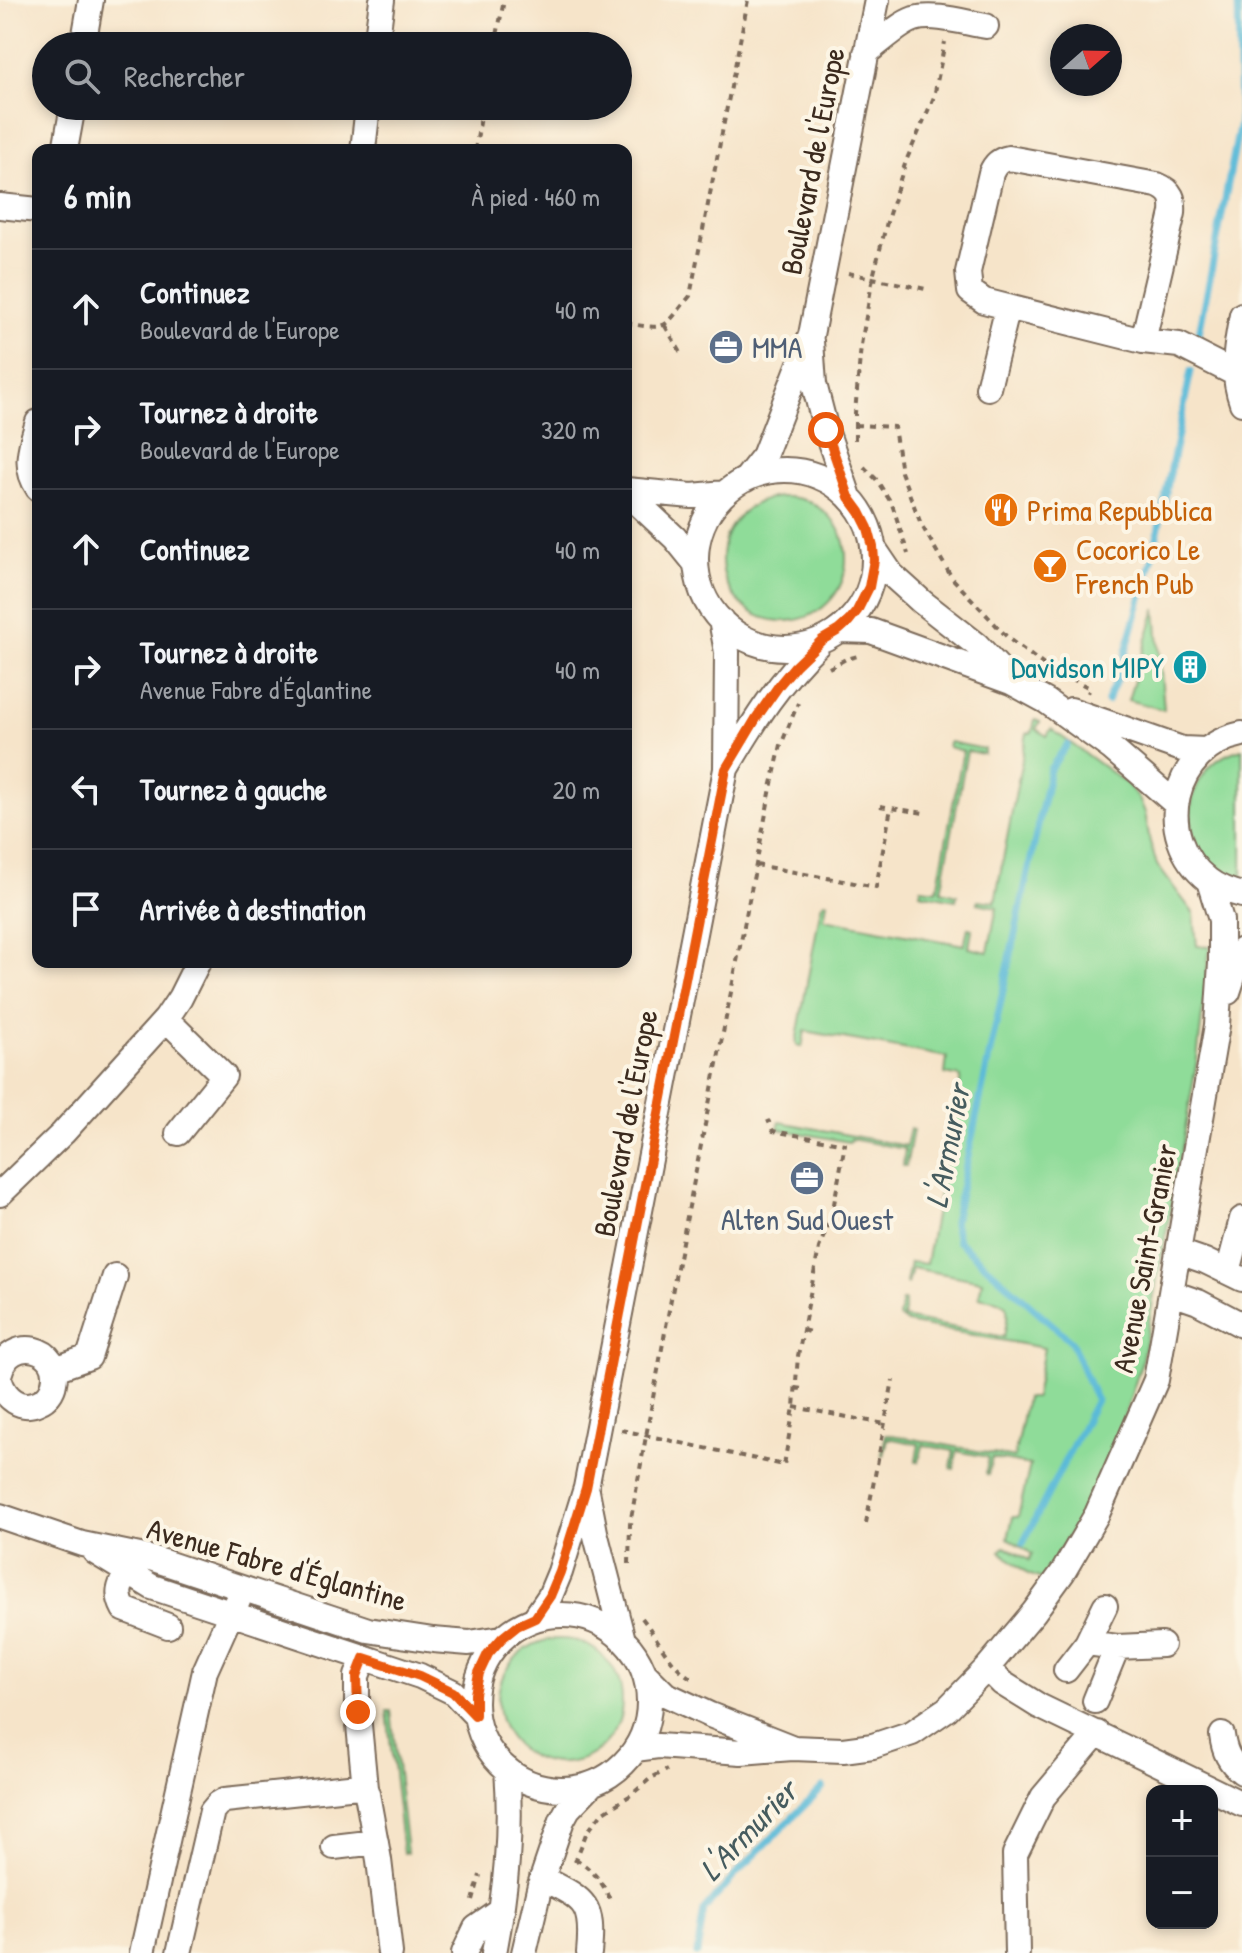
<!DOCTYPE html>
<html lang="fr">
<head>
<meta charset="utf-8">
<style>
  body { margin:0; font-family:"Patrick Hand",sans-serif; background:#20242c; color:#f1f3f6 }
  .controls { position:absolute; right:24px; bottom:24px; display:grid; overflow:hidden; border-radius:16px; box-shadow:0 4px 12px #0003 }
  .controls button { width:72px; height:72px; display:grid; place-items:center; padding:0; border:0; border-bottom:2px solid #363941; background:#171b24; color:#f1f3f6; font:40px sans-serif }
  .compass { position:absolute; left:1050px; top:24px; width:72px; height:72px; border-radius:50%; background:#171b24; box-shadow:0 4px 12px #0003; rotate:70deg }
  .stop { position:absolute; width:24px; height:24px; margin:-18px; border:6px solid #ea580c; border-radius:50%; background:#fff }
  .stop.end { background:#ea580c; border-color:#fff; box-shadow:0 2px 8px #0008 }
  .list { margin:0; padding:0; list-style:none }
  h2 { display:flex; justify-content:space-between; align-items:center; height:104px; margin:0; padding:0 32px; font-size:34px }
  h2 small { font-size:26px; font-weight:400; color:#9ea1a6 }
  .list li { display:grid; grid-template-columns:52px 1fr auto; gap:24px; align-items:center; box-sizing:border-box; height:120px; padding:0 32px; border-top:2px solid #363941 }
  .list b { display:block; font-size:30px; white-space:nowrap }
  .list p { margin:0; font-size:26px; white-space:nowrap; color:#9ea1a6 }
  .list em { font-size:26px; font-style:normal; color:#9ea1a6 }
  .icon { flex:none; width:44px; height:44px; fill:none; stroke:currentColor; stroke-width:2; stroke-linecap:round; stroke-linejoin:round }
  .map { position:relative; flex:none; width:1242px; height:1953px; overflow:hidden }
  .search { position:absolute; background:#171b24; box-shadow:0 4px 12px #0003; left:32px; top:32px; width:600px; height:88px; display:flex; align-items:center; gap:20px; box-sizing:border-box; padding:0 28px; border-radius:44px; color:#9ea1a6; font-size:30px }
  .panel { position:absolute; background:#171b24; box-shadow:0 4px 12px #0003; left:32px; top:144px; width:600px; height:824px; border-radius:16px }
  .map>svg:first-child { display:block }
  .green { fill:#8fdc99; stroke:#65835c; stroke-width:2 }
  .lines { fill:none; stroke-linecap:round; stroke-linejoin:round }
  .stream { stroke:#5abad8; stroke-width:7 }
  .minor-casing { stroke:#7c6b5a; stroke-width:28 }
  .path { stroke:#7c6b5a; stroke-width:4; stroke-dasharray:6 6; stroke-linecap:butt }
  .minor { stroke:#fff; stroke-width:24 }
  .route { stroke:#ea580c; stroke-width:10 }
  .labels { text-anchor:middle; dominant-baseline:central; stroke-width:8; stroke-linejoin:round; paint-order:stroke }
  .street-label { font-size:30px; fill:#3b2a1e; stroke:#fcf5e5 }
  .service-label { font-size:30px; fill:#4e5e75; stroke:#fcf5e5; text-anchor:start }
  .food-label { font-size:30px; fill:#c56008; stroke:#fcf5e5; text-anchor:start }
  .culture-label { font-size:30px; fill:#0d838f; stroke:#fcf5e5; text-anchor:end }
  .water-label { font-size:32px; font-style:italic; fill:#465c5f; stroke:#fcf5e5 }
</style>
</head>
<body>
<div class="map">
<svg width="1242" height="1953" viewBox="0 0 1242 1953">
  <rect width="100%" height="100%" fill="#fcf5e5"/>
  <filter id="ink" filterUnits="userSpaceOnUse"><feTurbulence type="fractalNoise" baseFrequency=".0125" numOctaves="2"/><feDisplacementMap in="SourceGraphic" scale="16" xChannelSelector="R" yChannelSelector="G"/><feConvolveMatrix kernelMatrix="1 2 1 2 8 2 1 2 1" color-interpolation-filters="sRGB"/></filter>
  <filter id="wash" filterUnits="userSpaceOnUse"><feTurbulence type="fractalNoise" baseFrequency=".006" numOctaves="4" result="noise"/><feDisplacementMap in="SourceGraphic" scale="32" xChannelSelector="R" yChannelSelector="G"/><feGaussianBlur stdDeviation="1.8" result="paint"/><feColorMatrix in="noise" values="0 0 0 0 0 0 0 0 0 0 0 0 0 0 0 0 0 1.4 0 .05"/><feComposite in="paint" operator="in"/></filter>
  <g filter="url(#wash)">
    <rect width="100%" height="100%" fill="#f6e4c9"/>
    <!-- green -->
    <path class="green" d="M722 559a62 62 0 1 1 124 0a62 62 0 1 1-124 0Z
      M1156,609L1164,710L1128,700Z
      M1035,720L1040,722L1036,729L1047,736L1051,729L1127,784L1139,799L1145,812L1150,842L1157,865L1194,914L1197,946H1210L1197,1060L1178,1171L1141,1364L1127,1409L1108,1460L1080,1517L1042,1579L1028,1574L1000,1551L1005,1546L1029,1560L1032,1554L1008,1538L1013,1517H1018L1030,1465L992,1458L988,1475L986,1474L988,1457L957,1451L954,1469L951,1468L954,1451L923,1445L919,1462L916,1461L919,1444L888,1438L884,1455H882L886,1434L1014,1458L1026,1398H1035L1044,1348L907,1323L899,1317L902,1301H905L903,1318L1004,1337C1010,1304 1012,1303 979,1297L982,1281L912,1268L908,1284L906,1283L910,1262L926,1264L961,1077L945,1074L947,1057L805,1031L802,1047L798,1046L796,1043L821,906L824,902H827L824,919L964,945L968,928L972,929L969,948L988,952L997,907L977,903L978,900L995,902L1026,738L1027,733H1032Z
      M949,742L984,749V754L967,751L941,891L957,895L956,900L920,893L921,888L937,890L963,751L948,747Z
      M1242,749V879C1173,865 1174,766 1242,749Z
      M780,1122L906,1146L910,1129L913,1130L906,1166H903L905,1149L851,1139L850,1142L778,1129Z
      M498 1701a62 62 0 1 1 124 0a62 62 0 1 1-124 0Z
      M387,1711H391L407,1853H403Z"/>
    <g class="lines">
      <!-- stream -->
      <path class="stream" d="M1199,333L1240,122L1238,0
        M1107,701L1121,669L1153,556L1191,371
        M1023,1543L1096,1400L1071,1341L958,1241L954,1222L1050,769L1067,745
        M697,1953L704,1910L738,1872L823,1787"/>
    </g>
  </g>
  <g filter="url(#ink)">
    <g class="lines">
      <!-- minor casing -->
      <g class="minor-casing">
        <path id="minor" d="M83,46L91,0
          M376,46L382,0
          M866,53C879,43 899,24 914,19C934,13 966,23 986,26
          M65,150L73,106
          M363,150L368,106
          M1009,158L1157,185C1172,191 1174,199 1173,213L1143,341L984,301L970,291L968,272L991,173C995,164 999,160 1009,158Z
          M0,206L38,210
          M1242,315C1236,346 1231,373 1242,403
          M811,341L814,384L826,430L849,497
          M1143,341L1179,345L1234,373
          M988,388L1008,307
          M38,422C31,445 23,467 38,488
          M696 559a89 89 0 1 1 178 0a89 89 0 1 1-178 0Z
          M746,479L764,456L811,335L877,0
          M626,490L692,496L725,493
          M626,492L675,538L696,564
          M873,547L892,575L922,602L977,645L1007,677
          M839,630L871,631L1011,682L1046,701L1111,748L1176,804
          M1071,710L1182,749L1206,750
          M1242,734C1172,748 1152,836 1208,880C1218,888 1230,892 1242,895
          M727,767C755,720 779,681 819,643
          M1228,992L1242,950
          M166,1019L224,1076L178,1133
          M0,1194L63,1133L166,1019L180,998L198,962
          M1179,1252L1205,1261L1242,1279
          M1228,1272L1242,1219
          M1172,1293L1198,1302L1242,1325
          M55,1369L89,1357L115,1276
          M0,1372C10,1334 63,1347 54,1383C53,1391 47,1399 39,1402C21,1411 5,1398 0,1381
          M587,1491L595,1532L623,1640
          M0,1516L82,1544L154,1559L368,1630L433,1640L469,1643L502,1638
          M95,1552L152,1587L420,1676L453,1692L475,1715
          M127,1572C119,1587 116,1594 124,1609L168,1626
          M475 1702a87 87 0 1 1 174 0a87 87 0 1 1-174 0Z
          M535,1618L550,1596L560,1572L586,1488L726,769L727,652L721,620
          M1087,1643L1117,1647L1162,1645
          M364,1658L357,1676V1704L365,1788
          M987,1668L1002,1683L1039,1706L1242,1804
          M1066,1670L1087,1643L1105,1606
          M644,1673L665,1694L710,1715L791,1747
          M1095,1701L1117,1647
          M1222,1735C1224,1751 1229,1762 1242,1772
          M635,1749L658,1746L741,1752L793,1748L843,1750L873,1746L912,1733L947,1709L987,1668L1034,1612L1063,1572L1097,1514L1156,1380L1217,1025L1221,963V920L1209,881
          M334,1847L376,1842
          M542,1878C585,1900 594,1902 589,1953
          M142,1953L205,1671L231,1613L238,1601
          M179,1953L212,1811L218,1804L225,1800L358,1786L365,1788L367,1794L379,1860L390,1953
          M464,1953L476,1928L502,1910
          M494,1953C506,1890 512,1833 507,1769
          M524,1953L540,1885L562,1820L568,1809L592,1784
          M1017,1953L1015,1854L1043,1797L1097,1733"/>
      </g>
      <!-- path -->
      <path class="path" d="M495,46L504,0
        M475,150L483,106
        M848,273L926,289
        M626,323C669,331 663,328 690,296L748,0
        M665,326L683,356
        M855,425L894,427L901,472L921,524L952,578L1009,639L1044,665L1090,688L1088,693
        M855,440V413L861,345L873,277L889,214L906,161L934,97L945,42
        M864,467L876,479L892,504L908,554
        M829,668L846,659L858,656
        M880,806L891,808
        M756,865L876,887L891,808L924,813
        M803,1330L813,1333
        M795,1388L804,1389
        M794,1407L885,1424
        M621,1430L784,1465L794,1407L798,1356L819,1248L832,1215L845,1144L773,1131L768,1120
        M866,1523L893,1380
        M629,1564L630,1524L673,1288L771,788L781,745L798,703
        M642,1618C658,1638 668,1664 691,1678
        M575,1858C593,1871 604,1882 611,1903
        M575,1862L586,1834L601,1814L631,1795L651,1778L667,1770
        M473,1901L480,1875"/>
      <!-- minor -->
      <use href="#minor" class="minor"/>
    </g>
  </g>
  <g class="lines" filter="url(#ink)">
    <!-- route -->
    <path class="route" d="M358,1712L357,1676L364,1658L420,1676L453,1692L475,1715V1694L479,1673L488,1654L502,1638L517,1626L535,1618L550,1596L560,1572L586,1488L726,769L757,717L780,684L795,666L822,640L839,630L849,621L857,611L869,587L874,560L873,547L868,528L860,512L849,497L826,430"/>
  </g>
  <!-- icons -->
  <defs>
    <g id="office-disc" transform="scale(1.8)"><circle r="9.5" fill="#5c6f8a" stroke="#fcf5e5"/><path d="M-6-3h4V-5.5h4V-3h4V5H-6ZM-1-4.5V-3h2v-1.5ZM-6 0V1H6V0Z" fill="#fff"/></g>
    <g id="restaurant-disc" transform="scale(1.8)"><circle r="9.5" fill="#e8710a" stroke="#fcf5e5"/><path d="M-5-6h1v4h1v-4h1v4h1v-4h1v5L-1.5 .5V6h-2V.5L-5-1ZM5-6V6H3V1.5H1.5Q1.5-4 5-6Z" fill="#fff"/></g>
    <g id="bar-disc" transform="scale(1.8)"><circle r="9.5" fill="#e8710a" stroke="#fcf5e5"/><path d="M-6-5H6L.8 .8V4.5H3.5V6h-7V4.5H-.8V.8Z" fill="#fff"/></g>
    <g id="building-disc" transform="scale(1.8)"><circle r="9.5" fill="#0f9aa8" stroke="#fcf5e5"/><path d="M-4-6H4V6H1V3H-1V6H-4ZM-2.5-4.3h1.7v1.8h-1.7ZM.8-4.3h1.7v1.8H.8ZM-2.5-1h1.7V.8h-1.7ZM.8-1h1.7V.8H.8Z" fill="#fff"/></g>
  </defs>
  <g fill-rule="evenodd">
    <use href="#office-disc" x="726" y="347"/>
    <use href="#restaurant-disc" x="1001" y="510"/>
    <use href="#bar-disc" x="1050" y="566"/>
    <use href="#building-disc" x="1190" y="667"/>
    <use href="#office-disc" x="807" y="1178"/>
  </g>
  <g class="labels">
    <!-- street labels -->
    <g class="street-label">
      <text transform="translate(812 161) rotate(-79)">Boulevard de l'Europe</text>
      <text transform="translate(625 1123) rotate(-79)">Boulevard de l'Europe</text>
      <text transform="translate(1144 1258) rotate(-79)">Avenue Saint-Granier</text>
      <text transform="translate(277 1564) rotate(16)">Avenue Fabre d'Églantine</text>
    </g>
    <!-- service labels -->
    <g class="service-label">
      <text x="752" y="347">MMA</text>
      <text x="807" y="1219" text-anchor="middle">Alten Sud Ouest</text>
    </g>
    <!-- food labels -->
    <g class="food-label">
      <text x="1027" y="510">Prima Repubblica</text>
      <text x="1076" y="549">Cocorico Le<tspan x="1076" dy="34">French Pub</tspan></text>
    </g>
    <!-- culture labels -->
    <g class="culture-label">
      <text x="1164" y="667">Davidson MIPY</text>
    </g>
    <!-- water labels -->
    <g class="water-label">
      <text transform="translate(947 1146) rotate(-79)">L'Armurier</text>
      <text transform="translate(748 1830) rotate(-46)">L'Armurier</text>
    </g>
  </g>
</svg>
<div class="controls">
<button>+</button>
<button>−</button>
</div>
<svg class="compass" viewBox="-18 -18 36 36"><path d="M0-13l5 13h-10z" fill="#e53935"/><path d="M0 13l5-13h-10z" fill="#9ea1a6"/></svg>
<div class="stop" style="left:826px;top:430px"></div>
<div class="stop end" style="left:358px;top:1712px"></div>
<div class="search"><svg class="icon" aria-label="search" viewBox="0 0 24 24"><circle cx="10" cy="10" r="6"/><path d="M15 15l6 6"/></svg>Rechercher</div>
<section class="panel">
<h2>6 min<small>À pied · 460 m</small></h2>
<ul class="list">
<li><svg class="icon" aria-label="ahead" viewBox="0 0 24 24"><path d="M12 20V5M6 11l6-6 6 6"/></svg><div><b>Continuez</b><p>Boulevard de l'Europe</p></div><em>40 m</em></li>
<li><svg class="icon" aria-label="right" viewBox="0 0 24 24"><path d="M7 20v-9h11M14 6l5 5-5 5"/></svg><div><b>Tournez à droite</b><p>Boulevard de l'Europe</p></div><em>320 m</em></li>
<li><svg class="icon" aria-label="ahead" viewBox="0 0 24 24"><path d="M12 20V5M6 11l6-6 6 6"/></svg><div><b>Continuez</b></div><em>40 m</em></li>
<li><svg class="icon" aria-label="right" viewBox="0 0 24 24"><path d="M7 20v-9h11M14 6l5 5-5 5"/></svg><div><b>Tournez à droite</b><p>Avenue Fabre d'Églantine</p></div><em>40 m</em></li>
<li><svg class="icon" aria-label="left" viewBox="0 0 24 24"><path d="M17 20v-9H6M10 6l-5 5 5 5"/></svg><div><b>Tournez à gauche</b></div><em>20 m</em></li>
<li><svg class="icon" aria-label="arrive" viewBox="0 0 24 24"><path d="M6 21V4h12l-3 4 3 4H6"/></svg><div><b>Arrivée à destination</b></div></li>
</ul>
</section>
</div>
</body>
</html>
